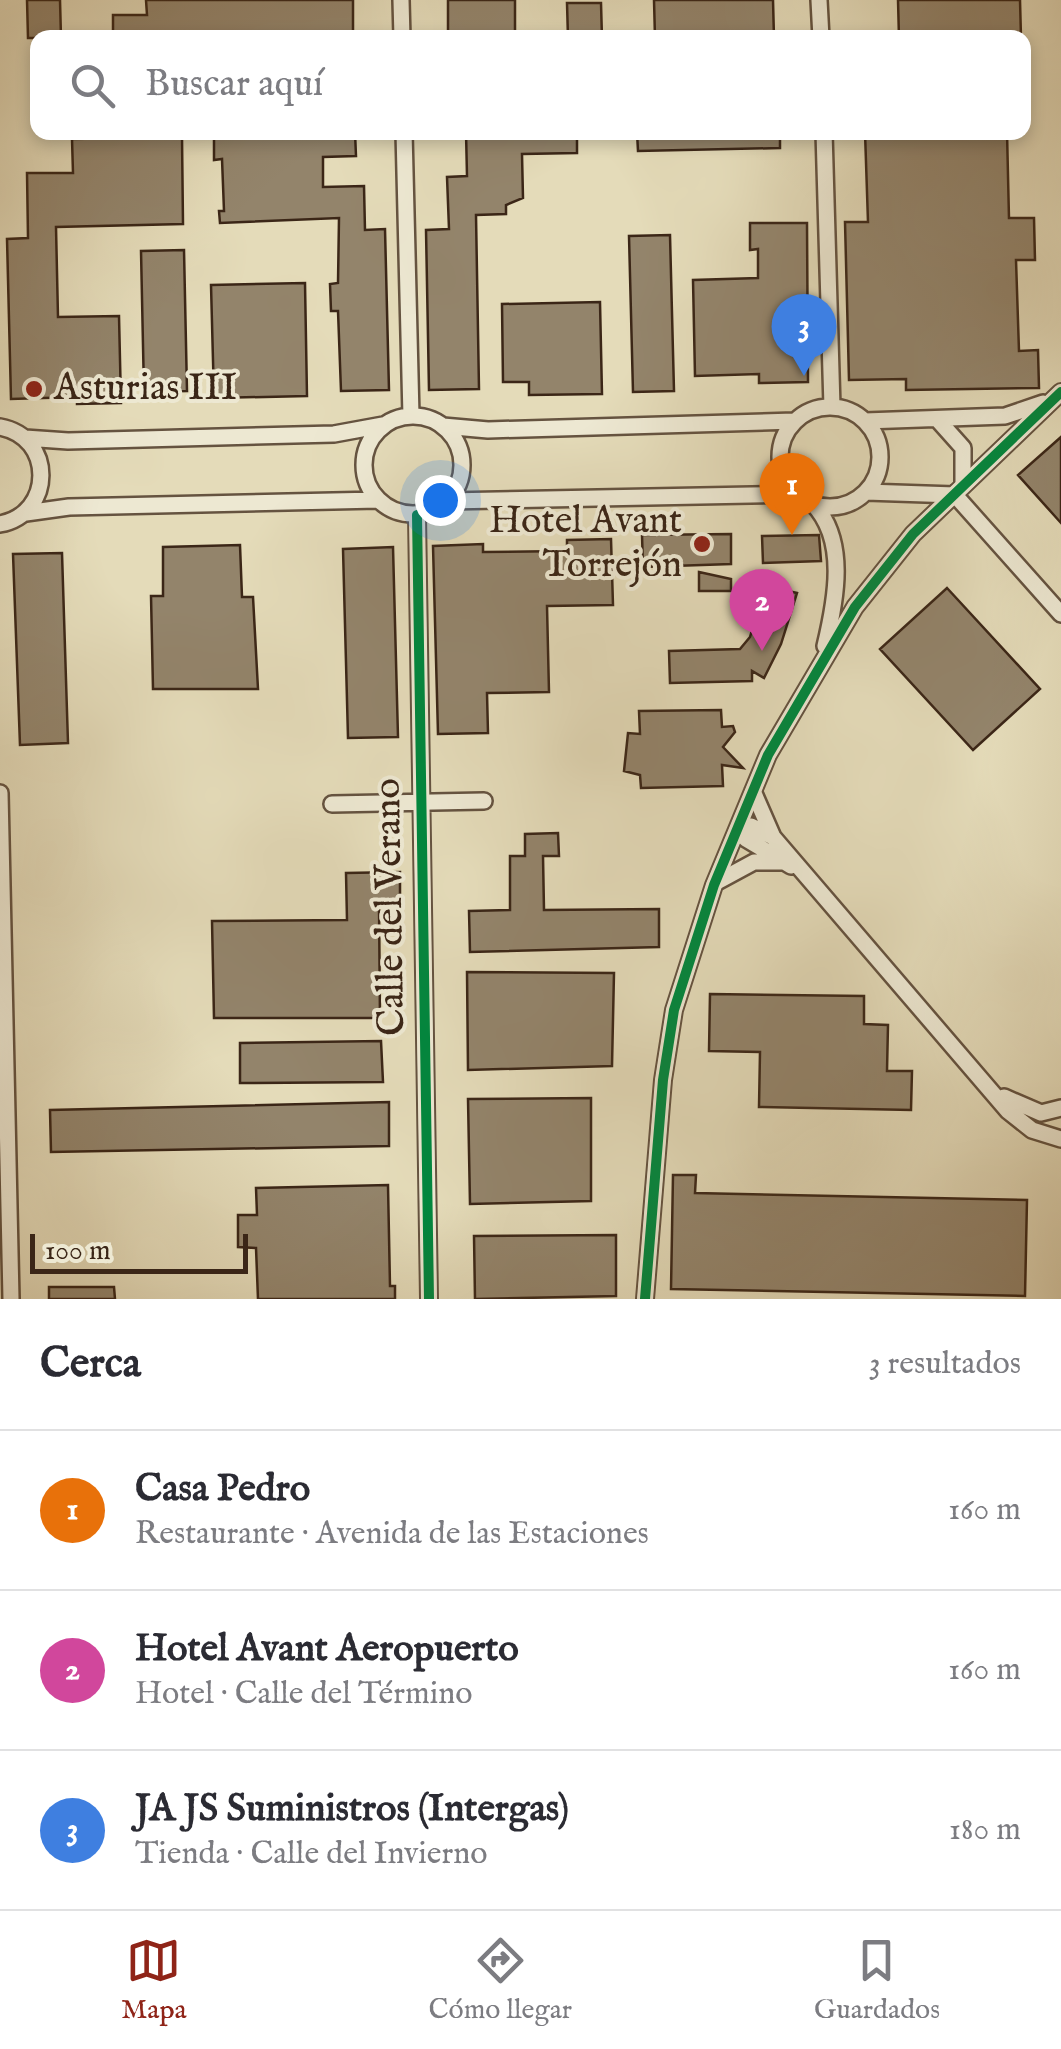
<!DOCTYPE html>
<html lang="es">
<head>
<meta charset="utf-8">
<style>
  body { margin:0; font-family:"IM FELL English",serif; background:#f7f7f7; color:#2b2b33 }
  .scale { position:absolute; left:30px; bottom:25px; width:218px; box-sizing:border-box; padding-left:10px; border:5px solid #3b2617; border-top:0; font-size:28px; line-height:35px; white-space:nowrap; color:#3b2617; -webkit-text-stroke:8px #ede8d2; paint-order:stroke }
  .you { position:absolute; left:440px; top:500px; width:35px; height:35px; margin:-25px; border:8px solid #fff; border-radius:50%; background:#1a73e8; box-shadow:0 0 0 15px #1a73e833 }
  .badge { display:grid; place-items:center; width:65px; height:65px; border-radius:50%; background:#8f2418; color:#fff; font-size:32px; font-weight:700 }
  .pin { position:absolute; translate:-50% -82px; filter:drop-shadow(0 2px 5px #0008) }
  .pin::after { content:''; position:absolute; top:52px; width:35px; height:30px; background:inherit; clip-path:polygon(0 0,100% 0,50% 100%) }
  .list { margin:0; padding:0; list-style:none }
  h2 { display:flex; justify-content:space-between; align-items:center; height:130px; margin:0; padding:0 40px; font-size:42px }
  h2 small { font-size:32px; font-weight:400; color:#7c7c81 }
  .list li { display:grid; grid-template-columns:65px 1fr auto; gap:30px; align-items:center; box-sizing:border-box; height:160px; padding:0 40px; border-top:2px solid #e1e1e2 }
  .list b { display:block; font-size:38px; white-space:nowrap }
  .list p { margin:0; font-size:32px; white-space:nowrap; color:#7c7c81 }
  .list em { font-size:32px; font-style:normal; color:#7c7c81 }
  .icon { flex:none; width:55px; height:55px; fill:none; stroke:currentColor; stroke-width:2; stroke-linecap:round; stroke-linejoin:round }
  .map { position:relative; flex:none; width:1061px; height:1299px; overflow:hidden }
  .search { position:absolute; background:#fff; box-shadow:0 5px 15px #0003; left:30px; right:30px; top:30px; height:110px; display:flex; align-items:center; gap:25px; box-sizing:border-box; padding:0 35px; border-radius:20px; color:#7c7c81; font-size:38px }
  .sheet { height:610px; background:#fff }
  nav { display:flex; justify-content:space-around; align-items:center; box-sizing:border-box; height:140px; border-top:2px solid #e1e1e2; background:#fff; font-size:28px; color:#7c7c81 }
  nav a { display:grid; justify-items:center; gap:5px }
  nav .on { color:#8f2418 }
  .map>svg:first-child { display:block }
  .building { fill:#93846b; stroke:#3b2617; stroke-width:2.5 }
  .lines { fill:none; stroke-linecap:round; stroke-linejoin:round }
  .minor-casing { stroke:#655340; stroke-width:20 }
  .minor { stroke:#ede8d2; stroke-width:15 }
  .cycleway-casing { stroke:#ede8d2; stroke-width:16 }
  .cycleway { stroke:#00873e; stroke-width:10 }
  .poi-dot { fill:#8f2418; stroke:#ede8d2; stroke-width:4 }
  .labels { text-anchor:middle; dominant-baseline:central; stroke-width:8; stroke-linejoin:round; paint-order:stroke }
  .poi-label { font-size:38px; fill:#3b2617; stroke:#ede8d2; text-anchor:start }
  .street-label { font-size:38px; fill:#3b2617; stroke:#ede8d2 }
</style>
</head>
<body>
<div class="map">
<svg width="1061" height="1299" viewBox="0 0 1061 1299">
  <rect width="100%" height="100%" fill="#e4dbb9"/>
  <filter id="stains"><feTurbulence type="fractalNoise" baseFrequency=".002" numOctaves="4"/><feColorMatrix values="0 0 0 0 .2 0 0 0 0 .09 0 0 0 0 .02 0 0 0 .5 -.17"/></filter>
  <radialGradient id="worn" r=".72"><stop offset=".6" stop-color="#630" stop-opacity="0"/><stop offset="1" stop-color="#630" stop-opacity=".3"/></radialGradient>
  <!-- building -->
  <path class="building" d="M27,0H60L61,38H28Z
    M146,0H353V38H113V15H147Z
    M448,0H515V38H448Z
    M654,0H773L774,38H655Z
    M898,0H1020L1021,38H899Z
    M567,3H601L602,38H568Z
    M214,132H355L356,156L323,157V187L364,186L365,230L385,229L389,390L341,391L338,311H331L330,284L338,283L339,218L220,223L219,211H224L222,159L214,160Z
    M466,132H577V153L522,154L523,198L506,205V214L476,215L479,389L429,390L426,230L449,229L447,177L467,176Z
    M637,132H780V148L638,151Z
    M865,132H1007L1009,218H1034L1035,260H1016L1019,351L1038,350L1039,388L906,390V379L849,380L845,222H868Z
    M182,137L183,224L56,227L58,317L119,316L121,403L77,404V397L11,399L7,239L28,238L27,173H73L72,139Z
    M750,223H807L808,382L759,383V374L695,376L693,280L758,278V249L750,250Z
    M670,235L674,391L633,392L629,236Z
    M184,250L187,391L144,392L141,251Z
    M305,283L307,396L214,398L211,285Z
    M600,302L602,394L529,395V382H503L502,304Z
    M1061,437V523L1018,475Z
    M731,534V564L643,567L642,535Z
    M819,535L821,561L763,563L762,536Z
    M611,539L613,605L547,606L549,692L487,693L488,733L438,734L433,546L483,544V552L567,551V540Z
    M240,545L242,597H253L258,689H153L151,596H163V547Z
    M393,547L398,737L348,738L343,549Z
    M62,553L68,743L20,745L13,554Z
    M699,572L731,579V591H699Z
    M765,586L797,593L781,644L764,678L752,671V681L670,683L669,651L740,649L750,637Z
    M947,588L1040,689L973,750L880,649Z
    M721,710L722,727L733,726L735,732L723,747L743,768L722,765L723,786L641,788L640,775L624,771L628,733L640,734L639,711Z
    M558,833L559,856H543L544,910L659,909V947L470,952L469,911L510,910V856H525V834Z
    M400,872V903H379L380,1018H214L212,921L347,920L346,873Z
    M467,972L614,973L612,1066L468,1070Z
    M710,994L864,996V1024L888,1025L887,1071H912L911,1110L759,1107L760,1052L709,1051Z
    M381,1041L383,1082L240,1083V1043Z
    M591,1098V1201L470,1204L468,1099Z
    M389,1102V1146L51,1152L50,1110Z
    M673,1175H696L695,1193L1027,1200L1025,1296L671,1289Z
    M388,1185L390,1286H395V1299H258L256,1248L238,1247V1215H257L256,1188Z
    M616,1235V1296L475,1299L474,1236Z
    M49,1287H114L115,1299H49Z"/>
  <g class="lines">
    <!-- minor casing -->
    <g class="minor-casing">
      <path id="minor" d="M401,0L402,38
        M819,0L821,38
        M404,132L411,416
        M824,132L832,407
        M780 457a50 50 0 1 1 100 0a50 50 0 1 1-100 0Z
        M364 465a49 49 0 1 1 98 0a49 49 0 1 1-98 0Z
        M938,420L963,448V485
        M865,421L1005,416L1043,403
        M443,426L488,430L794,421
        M0,427C55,437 54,514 0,524
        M25,438L68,441L334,434L383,425
        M866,492L955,495
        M955,495L1061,614
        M448,501L797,494
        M812,503C848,539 836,600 825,646
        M26,513L69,507L378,500
        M417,515L429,1299
        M753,791L773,837
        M0,793L11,1299
        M332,804L484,801
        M738,828L751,826L773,837L1008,1111L1032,1130L1061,1139
        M738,828L746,839L791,866
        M717,882L754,862H783
        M1004,1097L1041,1113L1061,1108
        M645,1299L663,1080L674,1010L714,885L768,755L855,607L913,534L1061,392"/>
    </g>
    <!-- minor -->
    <use href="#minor" class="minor"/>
    <!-- cycleway casing -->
    <g class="cycleway-casing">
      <path id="cycleway" d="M417,515L429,1299
        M645,1299L663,1080L674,1010L714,885L768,755L855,607L913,534L1061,392"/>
    </g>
    <!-- cycleway -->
    <use href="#cycleway" class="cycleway"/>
  </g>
  <!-- markers -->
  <g class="poi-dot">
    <circle cx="34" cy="389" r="10"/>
    <circle cx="702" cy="544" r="10"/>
  </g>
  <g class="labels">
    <!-- poi labels -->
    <g class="poi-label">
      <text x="54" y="389">Asturias III</text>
      <text x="682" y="522" text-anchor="end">Hotel Avant<tspan x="682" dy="44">Torrejón</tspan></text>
    </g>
    <!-- street labels -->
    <g class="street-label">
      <text transform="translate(391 907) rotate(-91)">Calle del Verano</text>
    </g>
  </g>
  <rect width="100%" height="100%" filter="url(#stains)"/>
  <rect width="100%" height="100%" fill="url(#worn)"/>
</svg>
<div class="scale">100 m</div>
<div class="you"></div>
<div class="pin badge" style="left:792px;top:535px;background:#e8710a">1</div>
<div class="pin badge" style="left:762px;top:651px;background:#d1479c">2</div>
<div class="pin badge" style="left:804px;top:376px;background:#3f7fe0">3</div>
<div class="search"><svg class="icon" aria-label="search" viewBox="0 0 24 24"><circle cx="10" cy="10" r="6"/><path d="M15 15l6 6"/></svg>Buscar aquí</div>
</div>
<section class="sheet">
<h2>Cerca<small>3 resultados</small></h2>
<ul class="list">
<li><span class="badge" style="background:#e8710a">1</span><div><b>Casa Pedro</b><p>Restaurante · Avenida de las Estaciones</p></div><em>160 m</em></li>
<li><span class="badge" style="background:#d1479c">2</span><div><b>Hotel Avant Aeropuerto</b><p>Hotel · Calle del Término</p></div><em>160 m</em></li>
<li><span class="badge" style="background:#3f7fe0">3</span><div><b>JA JS Suministros (Intergas)</b><p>Tienda · Calle del Invierno</p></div><em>180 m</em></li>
</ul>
</section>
<nav>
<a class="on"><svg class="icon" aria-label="map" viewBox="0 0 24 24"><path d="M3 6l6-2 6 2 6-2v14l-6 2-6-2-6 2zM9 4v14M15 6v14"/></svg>Mapa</a>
<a><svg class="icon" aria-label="directions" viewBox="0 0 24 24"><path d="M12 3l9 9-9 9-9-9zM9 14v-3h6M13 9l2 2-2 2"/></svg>Cómo llegar</a>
<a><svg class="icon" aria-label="saved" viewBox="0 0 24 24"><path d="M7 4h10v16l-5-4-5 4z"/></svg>Guardados</a>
</nav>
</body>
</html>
